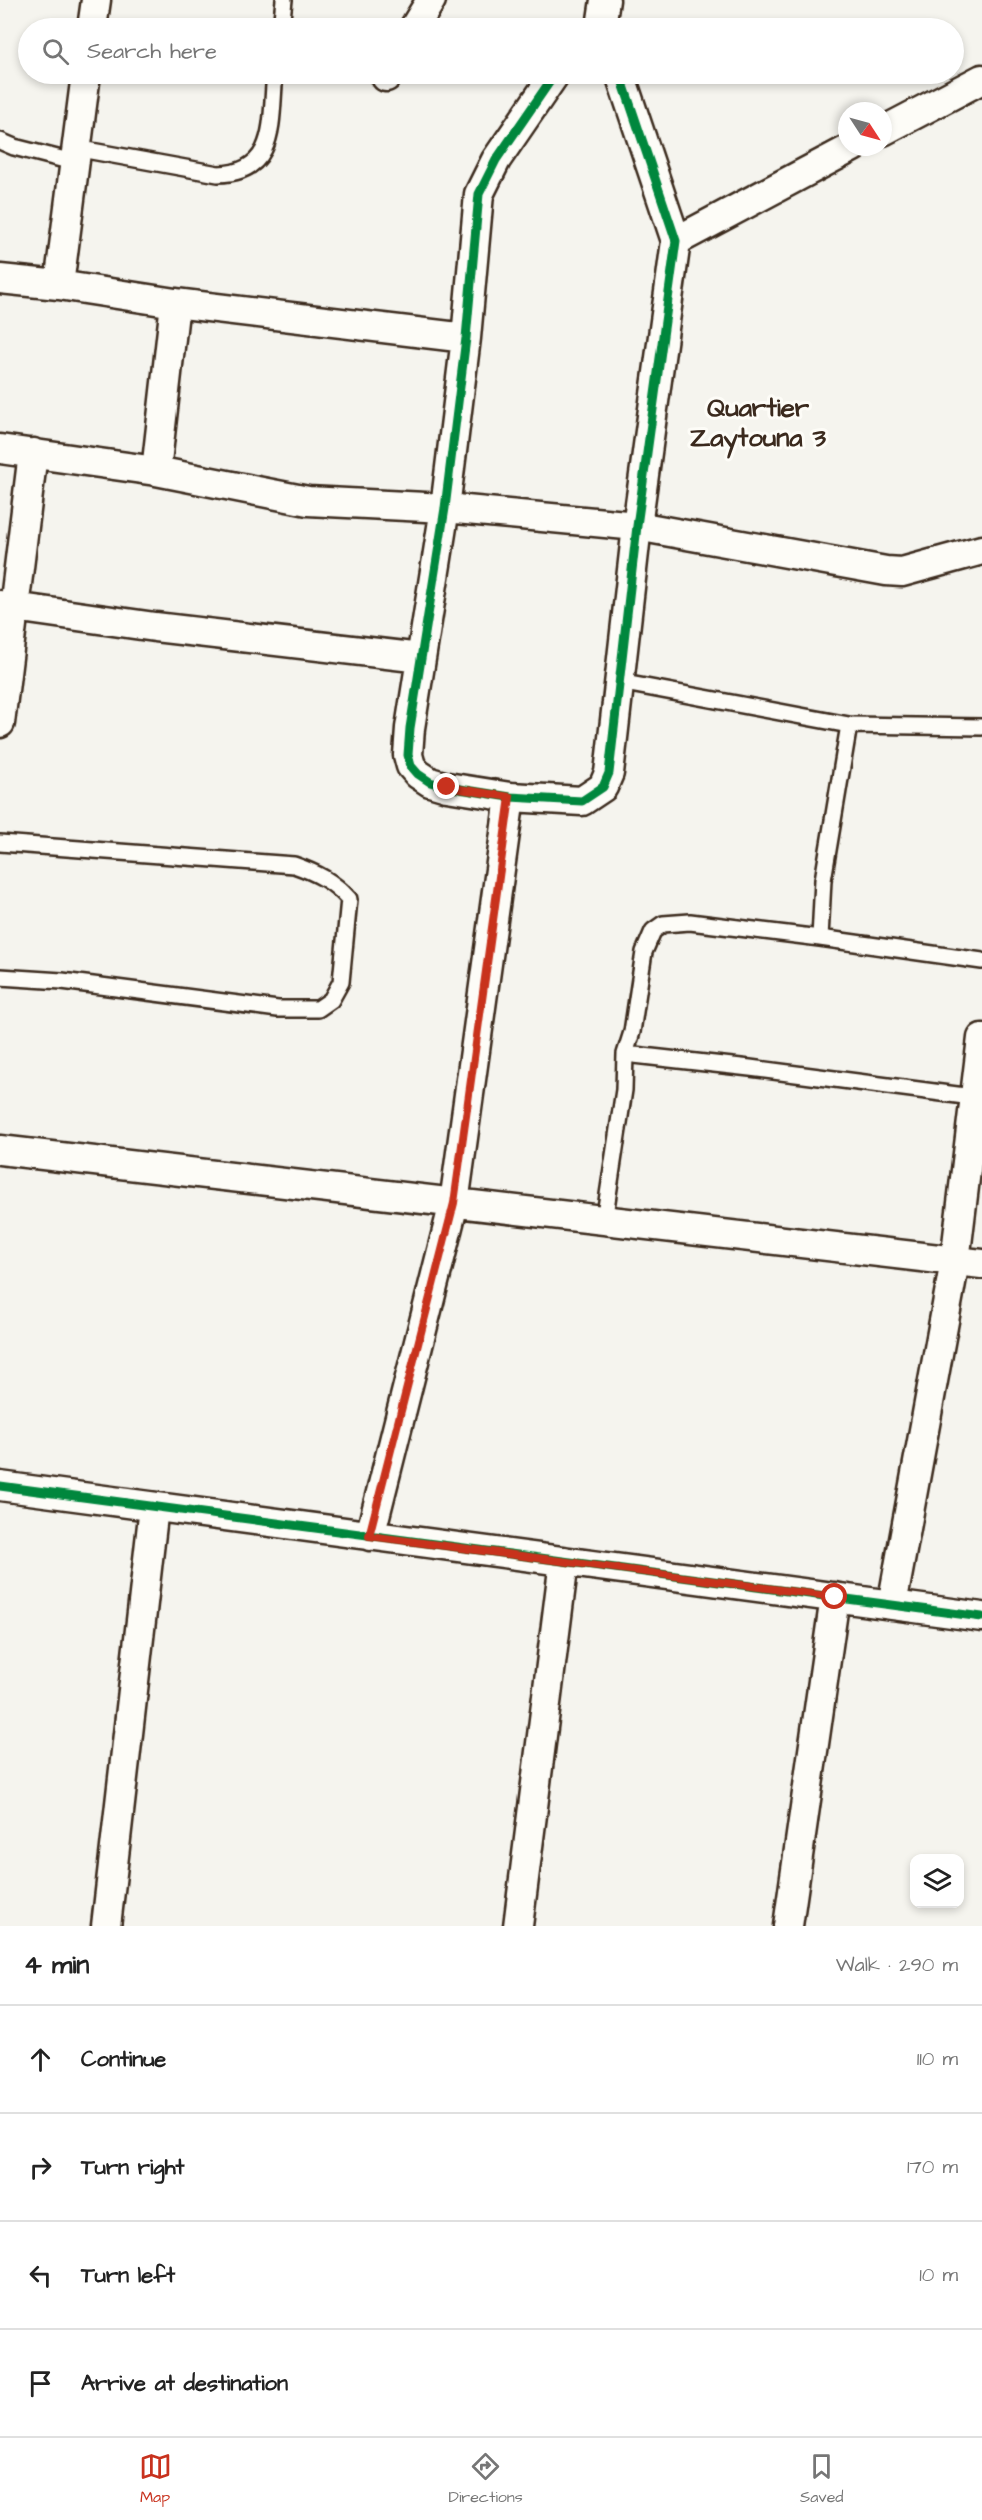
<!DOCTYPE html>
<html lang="en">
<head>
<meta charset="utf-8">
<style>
  body { margin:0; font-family:"Architects Daughter",sans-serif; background:#f6f6f6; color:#222 }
  .controls { position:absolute; right:18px; bottom:18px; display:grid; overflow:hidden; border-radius:12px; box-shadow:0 3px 9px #0003 }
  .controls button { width:54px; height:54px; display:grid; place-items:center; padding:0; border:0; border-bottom:2px solid #e0e0e0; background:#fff; color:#222; font:30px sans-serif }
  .compass { position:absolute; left:838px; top:102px; width:54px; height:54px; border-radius:50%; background:#fff; box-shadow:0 3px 9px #0003; rotate:126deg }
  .stop { position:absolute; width:18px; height:18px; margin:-14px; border:4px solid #c8321e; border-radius:50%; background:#fff }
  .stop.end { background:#c8321e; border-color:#fff; box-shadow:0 2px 6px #0008 }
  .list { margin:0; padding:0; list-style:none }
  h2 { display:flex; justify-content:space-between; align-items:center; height:78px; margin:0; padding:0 24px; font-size:26px }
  h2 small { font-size:20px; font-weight:400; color:#767676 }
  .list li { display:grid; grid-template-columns:39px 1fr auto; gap:18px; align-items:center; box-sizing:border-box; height:108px; padding:0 24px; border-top:2px solid #e0e0e0 }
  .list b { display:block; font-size:22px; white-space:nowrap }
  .list em { font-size:20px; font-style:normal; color:#767676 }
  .icon { flex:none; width:33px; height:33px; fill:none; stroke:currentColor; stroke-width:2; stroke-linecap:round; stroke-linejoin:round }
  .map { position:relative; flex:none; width:982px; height:1926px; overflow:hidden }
  .search { position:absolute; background:#fff; box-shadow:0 3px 9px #0003; left:18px; right:18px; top:18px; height:66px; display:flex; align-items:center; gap:15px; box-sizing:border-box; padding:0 21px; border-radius:33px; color:#767676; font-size:22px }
  .sheet { height:510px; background:#fff }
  nav { display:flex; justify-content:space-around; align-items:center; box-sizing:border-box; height:84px; border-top:2px solid #e0e0e0; background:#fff; font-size:16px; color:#767676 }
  nav a { display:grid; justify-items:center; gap:3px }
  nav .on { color:#c8321e }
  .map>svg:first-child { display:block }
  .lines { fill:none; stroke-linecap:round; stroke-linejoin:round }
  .service-casing { stroke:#3b2a1e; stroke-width:20 }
  .minor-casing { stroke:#3b2a1e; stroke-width:33 }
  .service { stroke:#fdfcf7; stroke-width:15 }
  .minor { stroke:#fdfcf7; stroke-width:28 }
  .cycleway-casing { stroke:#fdfcf7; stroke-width:13 }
  .cycleway { stroke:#00873e; stroke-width:9 }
  .route { stroke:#c8321e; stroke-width:8 }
  .labels { text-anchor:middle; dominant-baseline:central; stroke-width:6; stroke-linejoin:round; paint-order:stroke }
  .quarter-label { font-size:26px; font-weight:bold; fill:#3b2a1e; stroke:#fdfcf7 }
</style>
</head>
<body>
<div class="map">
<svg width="982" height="1926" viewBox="0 0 982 1926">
  <rect width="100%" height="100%" fill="#f5f4ee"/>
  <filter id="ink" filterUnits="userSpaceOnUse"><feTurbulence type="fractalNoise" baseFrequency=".0167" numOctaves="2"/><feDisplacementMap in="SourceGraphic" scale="12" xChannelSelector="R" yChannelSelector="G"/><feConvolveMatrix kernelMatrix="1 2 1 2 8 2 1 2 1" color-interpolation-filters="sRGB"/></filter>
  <g filter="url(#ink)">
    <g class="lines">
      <!-- service casing -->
      <g class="service-casing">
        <path id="service" d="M281,28L284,0
          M0,141L14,147L73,162
          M75,148L218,174C279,173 270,118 275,74
          M619,682L849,725L823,880L820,938L982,961
          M849,725L982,727
          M0,843L294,865C317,873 333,881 349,899L341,982L331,1000L318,1009H278L62,981L0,977
          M625,1054L632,1032L644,952L653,931L663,924L690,922L820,938
          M604,1221L624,1090L625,1054L750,1068L980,1098"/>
      </g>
      <!-- minor casing -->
      <g class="minor-casing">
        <path id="minor" d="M605,0L602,20L605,28
          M92,28L96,0
          M414,28L431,0
          M555,74L496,160L479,194L466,338L445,508L410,728L408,755L411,766L418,774L430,782L447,787L510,797L582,801L603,787L609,773L637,526L676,241L620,74
          M386,77L388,74
          M883,131L982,79
          M676,241L853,147
          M0,279L59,285L175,303L466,338
          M59,285L86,74
          M0,449L156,471L308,501L445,508L637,526L886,571L902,572L982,550
          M156,471L175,303
          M0,605L155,627L421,658
          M0,723L33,453
          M0,1150L982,1264
          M0,1486L982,1617
          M370,1536L454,1203L510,797
          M892,1605L955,1261L982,1038
          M106,1926L154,1507
          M518,1926L564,1561
          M788,1926L835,1597"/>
      </g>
      <!-- service -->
      <use href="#service" class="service"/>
      <!-- minor -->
      <use href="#minor" class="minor"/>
      <!-- cycleway casing -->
      <g class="cycleway-casing">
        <path id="cycleway" d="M555,74L496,160L479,194L466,338L445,508L410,728L408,755L411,766L418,774L430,782L447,787L510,797L582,801L603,787L609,773L637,526L676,241L620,74
          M0,1486L982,1617"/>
      </g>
      <!-- cycleway -->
      <use href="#cycleway" class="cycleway"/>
    </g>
  </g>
  <g class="lines" filter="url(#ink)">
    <!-- route -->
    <path class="route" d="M447,787L510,797L454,1203L369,1536L835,1597"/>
  </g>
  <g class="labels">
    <!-- quarter labels -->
    <g class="quarter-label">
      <text x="758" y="408">Quartier<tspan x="758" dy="30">Zaytouna 3</tspan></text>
    </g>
  </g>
</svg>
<div class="controls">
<button><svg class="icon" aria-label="layers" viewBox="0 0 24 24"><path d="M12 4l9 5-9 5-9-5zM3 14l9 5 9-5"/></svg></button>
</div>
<svg class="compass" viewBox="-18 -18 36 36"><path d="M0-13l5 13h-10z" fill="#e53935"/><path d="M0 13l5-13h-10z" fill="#767676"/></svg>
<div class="stop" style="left:835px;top:1597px"></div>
<div class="stop end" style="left:447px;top:787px"></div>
<div class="search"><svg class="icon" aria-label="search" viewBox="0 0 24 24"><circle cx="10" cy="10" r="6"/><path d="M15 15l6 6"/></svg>Search here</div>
</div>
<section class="sheet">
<h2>4 min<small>Walk · 290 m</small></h2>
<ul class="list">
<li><svg class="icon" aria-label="ahead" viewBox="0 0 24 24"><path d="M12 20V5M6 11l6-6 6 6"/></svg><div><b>Continue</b></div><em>110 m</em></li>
<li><svg class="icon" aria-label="right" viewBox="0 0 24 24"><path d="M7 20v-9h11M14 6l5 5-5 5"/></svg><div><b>Turn right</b></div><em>170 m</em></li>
<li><svg class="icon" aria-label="left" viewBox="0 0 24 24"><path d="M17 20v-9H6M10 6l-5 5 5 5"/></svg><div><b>Turn left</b></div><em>10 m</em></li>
<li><svg class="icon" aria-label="arrive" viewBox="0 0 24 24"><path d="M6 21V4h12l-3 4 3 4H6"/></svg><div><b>Arrive at destination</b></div></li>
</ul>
</section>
<nav>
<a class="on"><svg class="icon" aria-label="map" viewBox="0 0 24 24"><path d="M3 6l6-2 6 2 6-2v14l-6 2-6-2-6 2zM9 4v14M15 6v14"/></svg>Map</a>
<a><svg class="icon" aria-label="directions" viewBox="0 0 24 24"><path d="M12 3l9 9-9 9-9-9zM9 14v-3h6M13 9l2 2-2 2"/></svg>Directions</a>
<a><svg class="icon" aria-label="saved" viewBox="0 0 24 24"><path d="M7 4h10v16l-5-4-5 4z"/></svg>Saved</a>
</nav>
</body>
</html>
